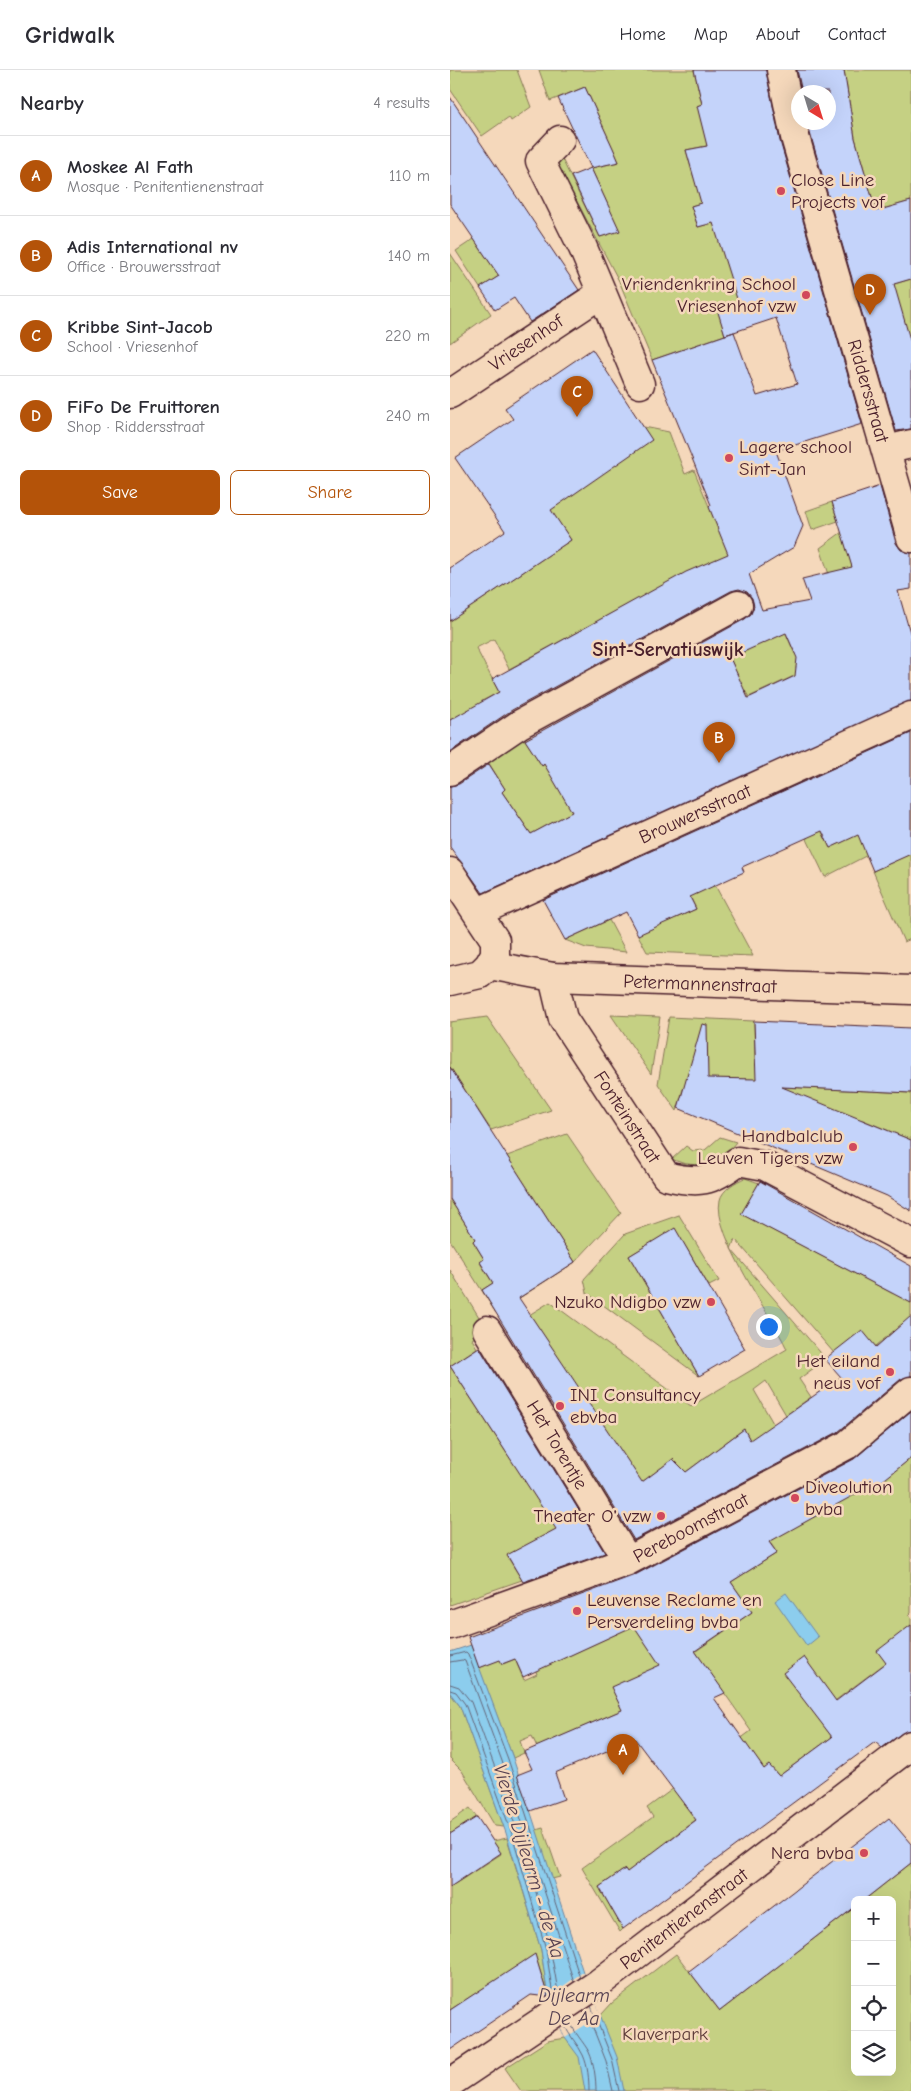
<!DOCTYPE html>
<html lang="en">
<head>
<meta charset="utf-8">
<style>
  body { margin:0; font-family:"Comic Neue",sans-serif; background:#f7f7f7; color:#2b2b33 }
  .controls { position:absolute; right:15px; bottom:15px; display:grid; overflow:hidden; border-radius:8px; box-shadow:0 5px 20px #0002 }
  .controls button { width:45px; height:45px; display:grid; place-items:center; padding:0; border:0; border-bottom:1px solid #e1e1e2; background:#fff; color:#2b2b33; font:25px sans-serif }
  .compass { position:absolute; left:341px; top:15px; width:45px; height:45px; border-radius:50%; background:#fff; box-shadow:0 5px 20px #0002; rotate:142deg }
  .you { position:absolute; left:318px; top:1256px; width:18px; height:18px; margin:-12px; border:4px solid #fff; border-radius:50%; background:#1a73e8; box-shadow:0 0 0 8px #1a73e833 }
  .badge { display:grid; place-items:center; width:32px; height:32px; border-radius:50%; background:#b45309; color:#fff; font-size:16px; font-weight:700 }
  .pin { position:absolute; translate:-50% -41px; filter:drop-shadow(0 1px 2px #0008) }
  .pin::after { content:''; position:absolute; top:26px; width:18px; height:15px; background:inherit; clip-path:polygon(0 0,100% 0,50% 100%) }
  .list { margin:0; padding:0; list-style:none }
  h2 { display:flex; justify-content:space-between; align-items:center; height:65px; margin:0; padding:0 20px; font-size:21px }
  h2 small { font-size:16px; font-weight:400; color:#7c7c81 }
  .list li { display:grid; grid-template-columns:32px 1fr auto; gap:15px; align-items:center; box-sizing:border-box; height:80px; padding:0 20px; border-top:1px solid #e1e1e2 }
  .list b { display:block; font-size:19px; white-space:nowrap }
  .list p { margin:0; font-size:16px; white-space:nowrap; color:#7c7c81 }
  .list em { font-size:16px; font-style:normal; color:#7c7c81 }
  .actions { display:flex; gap:10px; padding:15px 20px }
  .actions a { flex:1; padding:11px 0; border:1px solid #b45309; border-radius:8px; text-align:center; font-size:18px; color:#b45309 }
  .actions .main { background:#b45309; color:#fff }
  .icon { flex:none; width:28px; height:28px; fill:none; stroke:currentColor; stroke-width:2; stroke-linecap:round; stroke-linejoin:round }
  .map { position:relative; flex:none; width:461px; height:2021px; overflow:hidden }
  header { display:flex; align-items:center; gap:30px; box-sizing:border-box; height:70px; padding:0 25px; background:#fff; border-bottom:1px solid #e1e1e2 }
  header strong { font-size:24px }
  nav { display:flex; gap:28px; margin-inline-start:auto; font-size:18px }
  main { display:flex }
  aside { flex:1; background:#fff }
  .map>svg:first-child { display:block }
  .green { fill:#c5d083; stroke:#887857 }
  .water { fill:#8ccded; stroke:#72879f }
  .pier { fill:#f5d8bb }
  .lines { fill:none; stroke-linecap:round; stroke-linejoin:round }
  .shore { stroke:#646579; stroke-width:1 }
  .building { fill:#c4d3fa; stroke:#4a1f2b; fill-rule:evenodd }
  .minor-casing { stroke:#4a1f2b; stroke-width:31 }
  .tertiary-casing { stroke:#4a1f2b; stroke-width:31 }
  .minor { stroke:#f5d8bb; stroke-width:28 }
  .tertiary { stroke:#f5d8bb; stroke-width:28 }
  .poi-dot { fill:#d1495b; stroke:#f5d8bb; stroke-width:2 }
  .labels { text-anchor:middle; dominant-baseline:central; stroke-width:5; stroke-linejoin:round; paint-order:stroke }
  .poi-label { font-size:19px; fill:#4a1f2b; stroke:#f5d8bb; text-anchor:end }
  .street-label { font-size:19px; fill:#4a1f2b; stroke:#f5d8bb }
  .park-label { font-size:19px; fill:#5c3a38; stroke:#f5d8bb }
  .neighbourhood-label { font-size:20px; font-weight:bold; fill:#4a1f2b; stroke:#f5d8bb }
  .water-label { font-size:20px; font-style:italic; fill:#574252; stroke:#f5d8bb }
</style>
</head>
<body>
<header>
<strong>Gridwalk</strong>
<nav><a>Home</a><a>Map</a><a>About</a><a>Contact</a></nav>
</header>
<main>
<aside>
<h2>Nearby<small>4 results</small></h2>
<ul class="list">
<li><span class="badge">A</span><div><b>Moskee Al Fath</b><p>Mosque · Penitentienenstraat</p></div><em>110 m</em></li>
<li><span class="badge">B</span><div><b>Adis International nv</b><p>Office · Brouwersstraat</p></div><em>140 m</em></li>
<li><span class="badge">C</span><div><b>Kribbe Sint-Jacob</b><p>School · Vriesenhof</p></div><em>220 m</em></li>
<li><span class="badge">D</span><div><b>FiFo De Fruittoren</b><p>Shop · Riddersstraat</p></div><em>240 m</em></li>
</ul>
<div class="actions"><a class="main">Save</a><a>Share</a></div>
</aside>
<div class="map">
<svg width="461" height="2021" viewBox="0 0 461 2021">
  <rect width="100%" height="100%" fill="#f5d8bb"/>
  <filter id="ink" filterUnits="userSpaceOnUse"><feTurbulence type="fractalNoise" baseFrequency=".02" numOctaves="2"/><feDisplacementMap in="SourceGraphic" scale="10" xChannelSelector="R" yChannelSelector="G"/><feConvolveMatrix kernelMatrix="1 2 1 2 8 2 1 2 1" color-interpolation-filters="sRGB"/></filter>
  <g filter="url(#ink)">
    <!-- green -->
    <path class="green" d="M0,0H67L81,37L61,51L59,47L32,66L0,19Z
      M89,0H244L252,34L247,36L293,69L236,80L244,108L267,128L241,136L248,157L272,150L288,232L268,239L275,265L202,290L169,211L105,90L111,87L150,167L169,160L141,98L169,92L135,17L100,31Z
      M394,0H461V131L426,141L405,68Z
      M24,169L49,206L30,218L6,181Z
      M0,183L41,244L0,273Z
      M461,209V268L450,272L444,214Z
      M194,357L219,362L235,404L244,400L272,468L293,484L203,521L59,599L44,569L26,578L49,622L32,631L43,650L25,661L31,671L28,672L10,645L0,650V551L121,470L66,389L186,363Z
      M382,432L388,451L362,460L356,441Z
      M392,462L434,603L349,617L344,606L299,627L294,619L280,626L122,742L81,764L52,722L55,719L35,687L72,665L92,696L205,631L284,597L280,588L298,580L287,557L329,548L345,584L362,577L383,516L370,478Z
      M461,724V869L454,872L423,801L445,791L437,775L375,807L356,767L371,760L380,778L396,770Z
      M259,804L303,886L197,882L188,865L217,830L226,848L246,839L230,805Z
      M159,850L176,882L136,878L115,870Z
      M161,945L210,947L201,1004Z
      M37,947L101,1040L41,1060L0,997V952Z
      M219,947L304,951L305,993L336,995L335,1017L461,1023V1070L413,1050L341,1046L233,1019L227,1041L208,1014Z
      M117,1064L171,1143L125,1192L46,1243L0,1170V1129L25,1169L23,1171L34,1189L30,1193L43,1213L32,1220L46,1243L125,1192L57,1086Z
      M270,1067L286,1072C270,1093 247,1101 222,1089L236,1076L243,1081L255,1080Z
      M295,1108L309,1113L292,1144L442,1223L461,1227V1264L452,1254L426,1276L384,1283L285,1169L281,1179L376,1289L349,1309L361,1327L336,1345L316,1311L304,1320L331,1367L306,1381L294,1359L236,1402L223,1389L161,1435L140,1401L156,1390L79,1245L100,1232L241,1336L337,1279C322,1246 262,1165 270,1130C272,1120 286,1111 295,1108Z
      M229,1145L269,1211L259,1216L225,1159L179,1186L249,1306L137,1223L134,1209L175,1164Z
      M0,1200L37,1260L22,1269L27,1278L0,1296L56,1382L117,1460L57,1486L72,1510L0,1535Z
      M461,1388V1543L459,1545L461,1548V1574L366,1645L382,1667L329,1706L319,1695L220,1769L228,1781L190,1793L177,1802L175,1799L149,1817L173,1859L170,1862L132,1798L203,1747L197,1738L301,1661L245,1581L210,1596L172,1640L87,1677L82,1666L70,1671L74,1683L63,1688L29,1598L50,1589L53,1594L65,1589L74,1610L87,1604L79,1584L120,1585L168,1563L213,1531L246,1581L302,1542L281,1512L327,1483L319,1471L423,1414L425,1416Z
      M0,1623L10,1636L54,1757L45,1756L12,1701L0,1689Z
      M20,1738L27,1747L0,1764V1752Z
      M93,1758L110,1807L102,1809L86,1760Z
      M57,1768L91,1880L98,1927L85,1885L0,1940V1817L51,1784L43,1771Z
      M461,1793V2021H71L55,1998L97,1971L115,1968L151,1945L162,1933L226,1884L270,1941L405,1837V2002H442V1830H414Z"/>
    <!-- water -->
    <path class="water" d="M336,1523L368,1567L357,1576L325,1531Z
      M21,1575L63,1688L133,1902L167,1987L174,2021H135L129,1987L115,1968L98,1927L91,1880L56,1763L10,1636L0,1623V1582Z"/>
    <!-- pier -->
    <path class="pier" d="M133,1902L151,1945L115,1968L98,1927Z"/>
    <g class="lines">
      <!-- shore -->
      <path class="shore" d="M0,1586L16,1582L18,1584L58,1689L130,1908
        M0,1592L12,1590L15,1591L52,1691L124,1912
        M0,1614L9,1617L21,1632C55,1726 93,1822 108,1922
        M0,1620L6,1622L15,1634L61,1761L96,1879L103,1926
        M141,1936L162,1989L169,2021
        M136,1940L156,1991L163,2021
        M120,1951C124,1963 133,1971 139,1982C144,1993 146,2008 146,2021
        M114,1954C119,1966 128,1974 133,1985C138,1996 139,2009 139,2021"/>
    </g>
    <!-- building -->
    <path class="building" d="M244,0H316L330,71L412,354L326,381L353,456L344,477L299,504L312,540L360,531L352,509L402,497L382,432L430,416L446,473L451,480L461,483V519L448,521L461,566V631L33,823L0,777V716L9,714L39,694L55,719L52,722L81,764L122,742L94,694L92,696L75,670L295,549L301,544L304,536L302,528L297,522L289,519L281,521L62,640L0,682V650L49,622L42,609L236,502L278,484L259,437L261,435L202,290L284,262L307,326L347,314L326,248L275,265L267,239L288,232L263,153L248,157L241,136L251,133L236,80L257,76L247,36L252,34ZM336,563L347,588L345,606L298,628L280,588Z
      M347,0H394L405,68L426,141L461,131V209L444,214L461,273V359L446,361L360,63L358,52H378V22H352Z
      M135,17L163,78L169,92L141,98L108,28Z
      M0,27L129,220L80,252L64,228L45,240L30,218L49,206L0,134Z
      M141,98L170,161L150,167L121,106Z
      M142,279L202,370L101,440L121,470L0,551V498L55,461L5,388L63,349L55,338Z
      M461,663V784L423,801L408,765L380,778L372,761L292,797L294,802L240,827L246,839L188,865L176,842L115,870L93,830Z
      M304,951L461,958V1023L332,1017L461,1070V1141L437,1126L228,1038L252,954L257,955L258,1008L306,1009Z
      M0,997L125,1192L69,1228L192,1412L223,1389L236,1402L294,1359L300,1370L391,1307L375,1289L412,1260L426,1277L461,1246V1306L451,1309L388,1362L184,1470L32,1220L43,1213L30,1192L34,1189L23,1171L25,1169L0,1129Z
      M310,1111L461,1196V1233L291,1144Z
      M225,1158L295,1279L249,1306L179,1186Z
      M29,1277L155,1483L73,1512L57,1485L106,1459L0,1296Z
      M461,1341V1388L425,1417L424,1414L319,1472L327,1483L281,1512L302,1542L245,1581L275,1623L264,1628L314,1699L319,1695L329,1706L382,1667L333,1603L354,1587L386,1631L436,1593L427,1581L461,1555V1660L452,1663L432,1678L425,1672L173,1859L149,1817L175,1799L177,1802L246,1750L185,1669L105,1703L114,1729L80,1741L67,1705L82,1699L74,1682L172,1640L161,1617L210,1595L184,1556L73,1607L65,1589L52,1594L50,1590L29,1598L18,1567L185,1505L404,1389Z
      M27,1747L51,1783L0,1817V1764Z
      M439,1748L461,1774V1793L414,1830H405V1837L270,1941L239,1901Z
      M85,1884L98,1927L81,1925L0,1980V1940Z"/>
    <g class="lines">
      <!-- minor casing -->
      <g class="minor-casing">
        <path id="minor" d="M331,0L345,67L461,468
          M152,223L190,314
          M0,324L152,223L133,178L90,91L110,70
          M436,380L461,374
          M0,701L70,654L288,535
          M28,842L461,646
          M103,907L113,949L216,1106C249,1114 261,1112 288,1091L315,1096L461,1173
          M37,1260L178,1491
          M0,1555L178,1491L397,1375L461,1321
          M0,2013L149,1913L461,1675"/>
      </g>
      <!-- tertiary casing -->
      <g class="tertiary-casing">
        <path id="tertiary" d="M0,802L45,870V884L39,895L30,904L0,911
          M39,895L103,907L461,920"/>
      </g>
      <!-- minor -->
      <use href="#minor" class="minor"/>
      <!-- tertiary -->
      <use href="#tertiary" class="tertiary"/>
    </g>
  </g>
  <!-- markers -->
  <g class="poi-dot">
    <circle cx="331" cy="121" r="5"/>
    <circle cx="356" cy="225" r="5"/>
    <circle cx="279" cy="388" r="5"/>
    <circle cx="403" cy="1077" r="5"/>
    <circle cx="261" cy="1232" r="5"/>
    <circle cx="440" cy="1302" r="5"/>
    <circle cx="110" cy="1336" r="5"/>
    <circle cx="345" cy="1428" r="5"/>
    <circle cx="211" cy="1446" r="5"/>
    <circle cx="127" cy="1541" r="5"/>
    <circle cx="414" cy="1783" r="5"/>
  </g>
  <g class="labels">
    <!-- poi labels -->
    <g class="poi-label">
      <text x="341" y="110" text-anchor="start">Close Line<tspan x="341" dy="22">Projects vof</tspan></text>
      <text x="346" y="214">Vriendenkring School<tspan x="346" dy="22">Vriesenhof vzw</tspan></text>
      <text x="289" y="377" text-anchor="start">Lagere school<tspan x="289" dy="22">Sint-Jan</tspan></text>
      <text x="393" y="1066">Handbalclub<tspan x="393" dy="22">Leuven Tigers vzw</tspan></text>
      <text x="251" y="1232">Nzuko Ndigbo vzw</text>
      <text x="430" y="1291">Het eiland<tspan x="430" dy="22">neus vof</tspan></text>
      <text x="120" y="1325" text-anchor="start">INI Consultancy<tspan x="120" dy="22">ebvba</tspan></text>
      <text x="355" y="1417" text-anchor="start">Diveolution<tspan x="355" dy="22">bvba</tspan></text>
      <text x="201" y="1446">Theater O' vzw</text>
      <text x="137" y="1530" text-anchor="start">Leuvense Reclame en<tspan x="137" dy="22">Persverdeling bvba</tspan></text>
      <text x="404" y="1783">Nera bvba</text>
    </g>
    <!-- street labels -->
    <g class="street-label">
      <text transform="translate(76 273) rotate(-34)">Vriesenhof</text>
      <text transform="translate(418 321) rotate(74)">Riddersstraat</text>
      <text transform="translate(245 744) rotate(-24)">Brouwersstraat</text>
      <text transform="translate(250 914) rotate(2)">Petermannenstraat</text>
      <text transform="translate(177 1047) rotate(57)">Fonteinstraat</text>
      <text transform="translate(107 1375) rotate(59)">Het Torentje</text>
      <text transform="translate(241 1458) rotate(-28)">Pereboomstraat</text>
      <text transform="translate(234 1849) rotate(-37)">Penitentienenstraat</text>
    </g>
    <!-- park labels -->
    <g class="park-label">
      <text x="215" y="1964">Klaverpark</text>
    </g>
    <!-- neighbourhood labels -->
    <g class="neighbourhood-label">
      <text x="218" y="579">Sint-Servatiuswijk</text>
    </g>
    <!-- water labels -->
    <g class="water-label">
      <text transform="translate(79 1791) rotate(73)">Vierde Dijlearm - de Aa</text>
      <text x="124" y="1925">Dijlearm<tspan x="124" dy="23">De Aa</tspan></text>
    </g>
  </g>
</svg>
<div class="controls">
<button>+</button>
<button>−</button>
<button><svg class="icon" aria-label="locate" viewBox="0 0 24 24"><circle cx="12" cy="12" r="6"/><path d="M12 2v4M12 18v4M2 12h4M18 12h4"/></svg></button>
<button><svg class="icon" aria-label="layers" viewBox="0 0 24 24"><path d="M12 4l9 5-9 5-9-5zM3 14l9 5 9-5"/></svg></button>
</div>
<svg class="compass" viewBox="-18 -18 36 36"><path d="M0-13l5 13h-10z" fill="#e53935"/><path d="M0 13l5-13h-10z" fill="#7c7c81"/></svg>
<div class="you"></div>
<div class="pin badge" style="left:173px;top:1705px">A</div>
<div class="pin badge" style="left:269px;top:693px">B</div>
<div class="pin badge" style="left:127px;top:347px">C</div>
<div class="pin badge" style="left:420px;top:245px">D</div>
</div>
</main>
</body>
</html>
